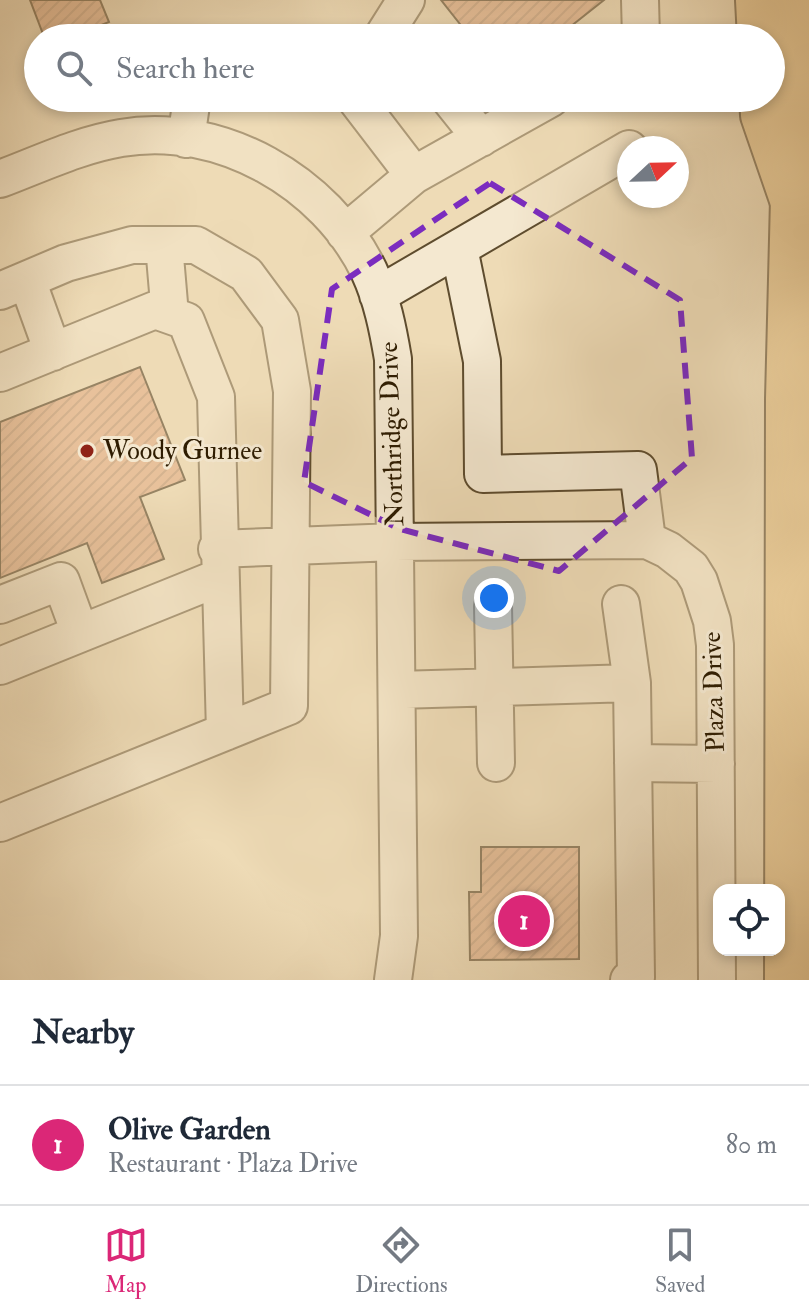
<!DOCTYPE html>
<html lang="en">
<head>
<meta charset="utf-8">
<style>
  body { margin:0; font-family:"IM FELL Double Pica",serif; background:#f2f2f3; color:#1f2937 }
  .controls { position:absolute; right:24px; bottom:24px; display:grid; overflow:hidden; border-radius:16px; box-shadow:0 4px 12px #0003 }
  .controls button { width:72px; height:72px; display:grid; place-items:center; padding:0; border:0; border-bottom:2px solid #e0e1e3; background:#fff; color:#1f2937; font:40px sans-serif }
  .compass { position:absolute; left:617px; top:136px; width:72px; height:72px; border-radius:50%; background:#fff; box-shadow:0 4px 12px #0003; rotate:68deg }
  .you { position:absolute; left:494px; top:598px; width:28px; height:28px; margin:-20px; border:6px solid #fff; border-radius:50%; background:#1a73e8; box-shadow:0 0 0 12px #1a73e833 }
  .badge { display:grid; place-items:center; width:52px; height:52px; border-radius:50%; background:#db2777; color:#fff; font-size:26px; font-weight:700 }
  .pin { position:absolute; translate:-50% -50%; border:4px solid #fff; box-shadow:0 2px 8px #0006 }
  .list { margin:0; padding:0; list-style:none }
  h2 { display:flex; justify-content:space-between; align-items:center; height:104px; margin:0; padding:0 32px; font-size:34px }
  h2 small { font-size:26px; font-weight:400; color:#747a83 }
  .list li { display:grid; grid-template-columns:52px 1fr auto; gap:24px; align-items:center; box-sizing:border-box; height:120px; padding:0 32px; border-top:2px solid #e0e1e3 }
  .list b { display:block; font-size:30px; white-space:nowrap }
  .list p { margin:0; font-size:26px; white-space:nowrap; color:#747a83 }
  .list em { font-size:26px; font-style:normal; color:#747a83 }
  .icon { flex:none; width:44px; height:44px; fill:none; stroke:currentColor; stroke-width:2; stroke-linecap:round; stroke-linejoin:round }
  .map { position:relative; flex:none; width:809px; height:980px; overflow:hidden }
  .search { position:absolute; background:#fff; box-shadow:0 4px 12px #0003; left:24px; right:24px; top:24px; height:88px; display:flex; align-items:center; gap:20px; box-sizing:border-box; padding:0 28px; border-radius:44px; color:#747a83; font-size:30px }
  .sheet { height:224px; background:#fff }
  nav { display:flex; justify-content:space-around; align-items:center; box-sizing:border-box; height:112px; border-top:2px solid #e0e1e3; background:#fff; font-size:22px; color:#747a83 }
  nav a { display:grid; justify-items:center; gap:4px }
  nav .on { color:#db2777 }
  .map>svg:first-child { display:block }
  .building { fill:url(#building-hatch); stroke:#2e1c01; stroke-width:2 }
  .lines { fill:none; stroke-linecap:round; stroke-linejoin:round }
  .minor-casing { stroke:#5e4c2e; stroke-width:40 }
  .major-casing { stroke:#2e1c01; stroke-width:48 }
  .highway-casing { stroke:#2e1c01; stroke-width:48 }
  .minor { stroke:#f4e8d0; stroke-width:36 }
  .major { stroke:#e7be7b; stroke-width:44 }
  .highway { stroke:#e7be7b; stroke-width:44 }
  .marked { fill:none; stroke:#7b2cbf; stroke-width:6; stroke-dasharray:16 10; stroke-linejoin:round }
  .poi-dot { fill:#8f2418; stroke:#f4e8d0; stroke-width:3 }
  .labels { text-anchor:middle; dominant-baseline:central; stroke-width:6; stroke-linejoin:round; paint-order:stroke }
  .street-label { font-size:26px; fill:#2e1c01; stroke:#f4e8d0 }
  .poi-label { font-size:26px; fill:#2e1c01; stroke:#f4e8d0; text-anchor:start }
</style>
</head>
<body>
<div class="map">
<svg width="809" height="980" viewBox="0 0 809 980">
  <defs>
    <pattern id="building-hatch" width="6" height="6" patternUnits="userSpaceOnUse" patternTransform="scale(2)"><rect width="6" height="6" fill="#e0a37a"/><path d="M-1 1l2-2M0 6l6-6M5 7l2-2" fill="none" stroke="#b68462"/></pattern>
  </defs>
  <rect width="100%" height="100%" fill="#eedbb6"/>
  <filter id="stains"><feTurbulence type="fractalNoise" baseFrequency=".0025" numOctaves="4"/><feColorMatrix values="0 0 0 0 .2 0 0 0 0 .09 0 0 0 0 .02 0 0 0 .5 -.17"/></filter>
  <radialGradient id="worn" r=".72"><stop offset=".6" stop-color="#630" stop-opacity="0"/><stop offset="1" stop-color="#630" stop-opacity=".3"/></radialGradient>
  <!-- building -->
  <path class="building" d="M30,0H100L109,22L69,38H55L52,31L43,34Z
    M441,0H604L556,38H471Z
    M140,367L185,480L140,497L164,559L102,583L87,543L0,578V422Z
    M481,847H579V959L470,960L469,892H481Z"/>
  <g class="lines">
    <!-- minor casing -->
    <g class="minor-casing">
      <path id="minor" d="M640,0L641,38
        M382,38L406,0
        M355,98L414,175
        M449,98L481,138
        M186,139L192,98
        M0,179C40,164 79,145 121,138C220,121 326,182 369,271C382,299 388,329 393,359L399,936L393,980
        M345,233L414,175L551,98
        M164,245L170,315
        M459,248L482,361L483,474L638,470L647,540
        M27,280L53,352
        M0,291L66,263L132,245H196L246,274L280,320L292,391L289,706L0,823
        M378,295L629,149
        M0,373L155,310L186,321L216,397L225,732
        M217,549L395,542L647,540L668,550L691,568L699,581L712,621L715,645L717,980
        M621,604L632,683L636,977L629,980
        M0,605L61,581L80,633
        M493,606L496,763
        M0,666L218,578
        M397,690L632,683
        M633,763L716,764"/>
    </g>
    <!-- major casing -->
    <g class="major-casing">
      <path id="major" d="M787,980L788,399L798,0"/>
    </g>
    <!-- highway casing -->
    <g class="highway-casing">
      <path id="highway" d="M758,0L760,38
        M762,98L763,115L794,205"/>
    </g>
    <!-- minor -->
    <use href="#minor" class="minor"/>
    <!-- major -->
    <use href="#major" class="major"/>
    <!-- highway -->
    <use href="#highway" class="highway"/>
  </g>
  <!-- marked area -->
  <path d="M0 0H809V980H0ZM490,183L680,300L692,458L559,571L400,529L304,482L332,289Z" fill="#eedbb6" fill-opacity=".55" fill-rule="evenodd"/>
  <path class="marked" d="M490,183L680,300L692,458L559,571L400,529L304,482L332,289Z"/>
  <!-- markers -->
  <circle class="poi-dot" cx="87" cy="451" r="8"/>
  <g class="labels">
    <!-- street labels -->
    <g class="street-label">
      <text transform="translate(392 434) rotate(-92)">Northridge Drive</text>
      <text transform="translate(714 692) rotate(-92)">Plaza Drive</text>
    </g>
    <!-- poi labels -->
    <g class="poi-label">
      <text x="103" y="451">Woody Gurnee</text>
    </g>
  </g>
  <rect width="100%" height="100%" filter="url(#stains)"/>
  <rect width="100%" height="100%" fill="url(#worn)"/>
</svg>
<div class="controls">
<button><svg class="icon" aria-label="locate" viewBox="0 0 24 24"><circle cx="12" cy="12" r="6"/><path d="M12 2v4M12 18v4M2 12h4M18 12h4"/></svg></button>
</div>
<svg class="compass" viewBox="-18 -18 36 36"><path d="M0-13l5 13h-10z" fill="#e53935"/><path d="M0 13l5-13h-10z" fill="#747a83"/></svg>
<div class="you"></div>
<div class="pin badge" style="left:524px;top:921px">1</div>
<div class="search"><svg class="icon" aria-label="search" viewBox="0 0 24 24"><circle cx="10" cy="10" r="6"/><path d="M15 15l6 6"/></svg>Search here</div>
</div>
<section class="sheet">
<h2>Nearby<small></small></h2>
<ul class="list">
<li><span class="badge">1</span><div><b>Olive Garden</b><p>Restaurant · Plaza Drive</p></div><em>80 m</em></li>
</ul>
</section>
<nav>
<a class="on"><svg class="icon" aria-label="map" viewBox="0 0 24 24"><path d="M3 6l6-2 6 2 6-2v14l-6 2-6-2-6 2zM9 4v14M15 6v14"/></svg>Map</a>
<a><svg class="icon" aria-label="directions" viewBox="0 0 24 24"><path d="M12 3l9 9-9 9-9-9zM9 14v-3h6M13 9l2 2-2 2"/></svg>Directions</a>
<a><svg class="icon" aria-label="saved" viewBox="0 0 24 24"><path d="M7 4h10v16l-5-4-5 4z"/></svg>Saved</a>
</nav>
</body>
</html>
